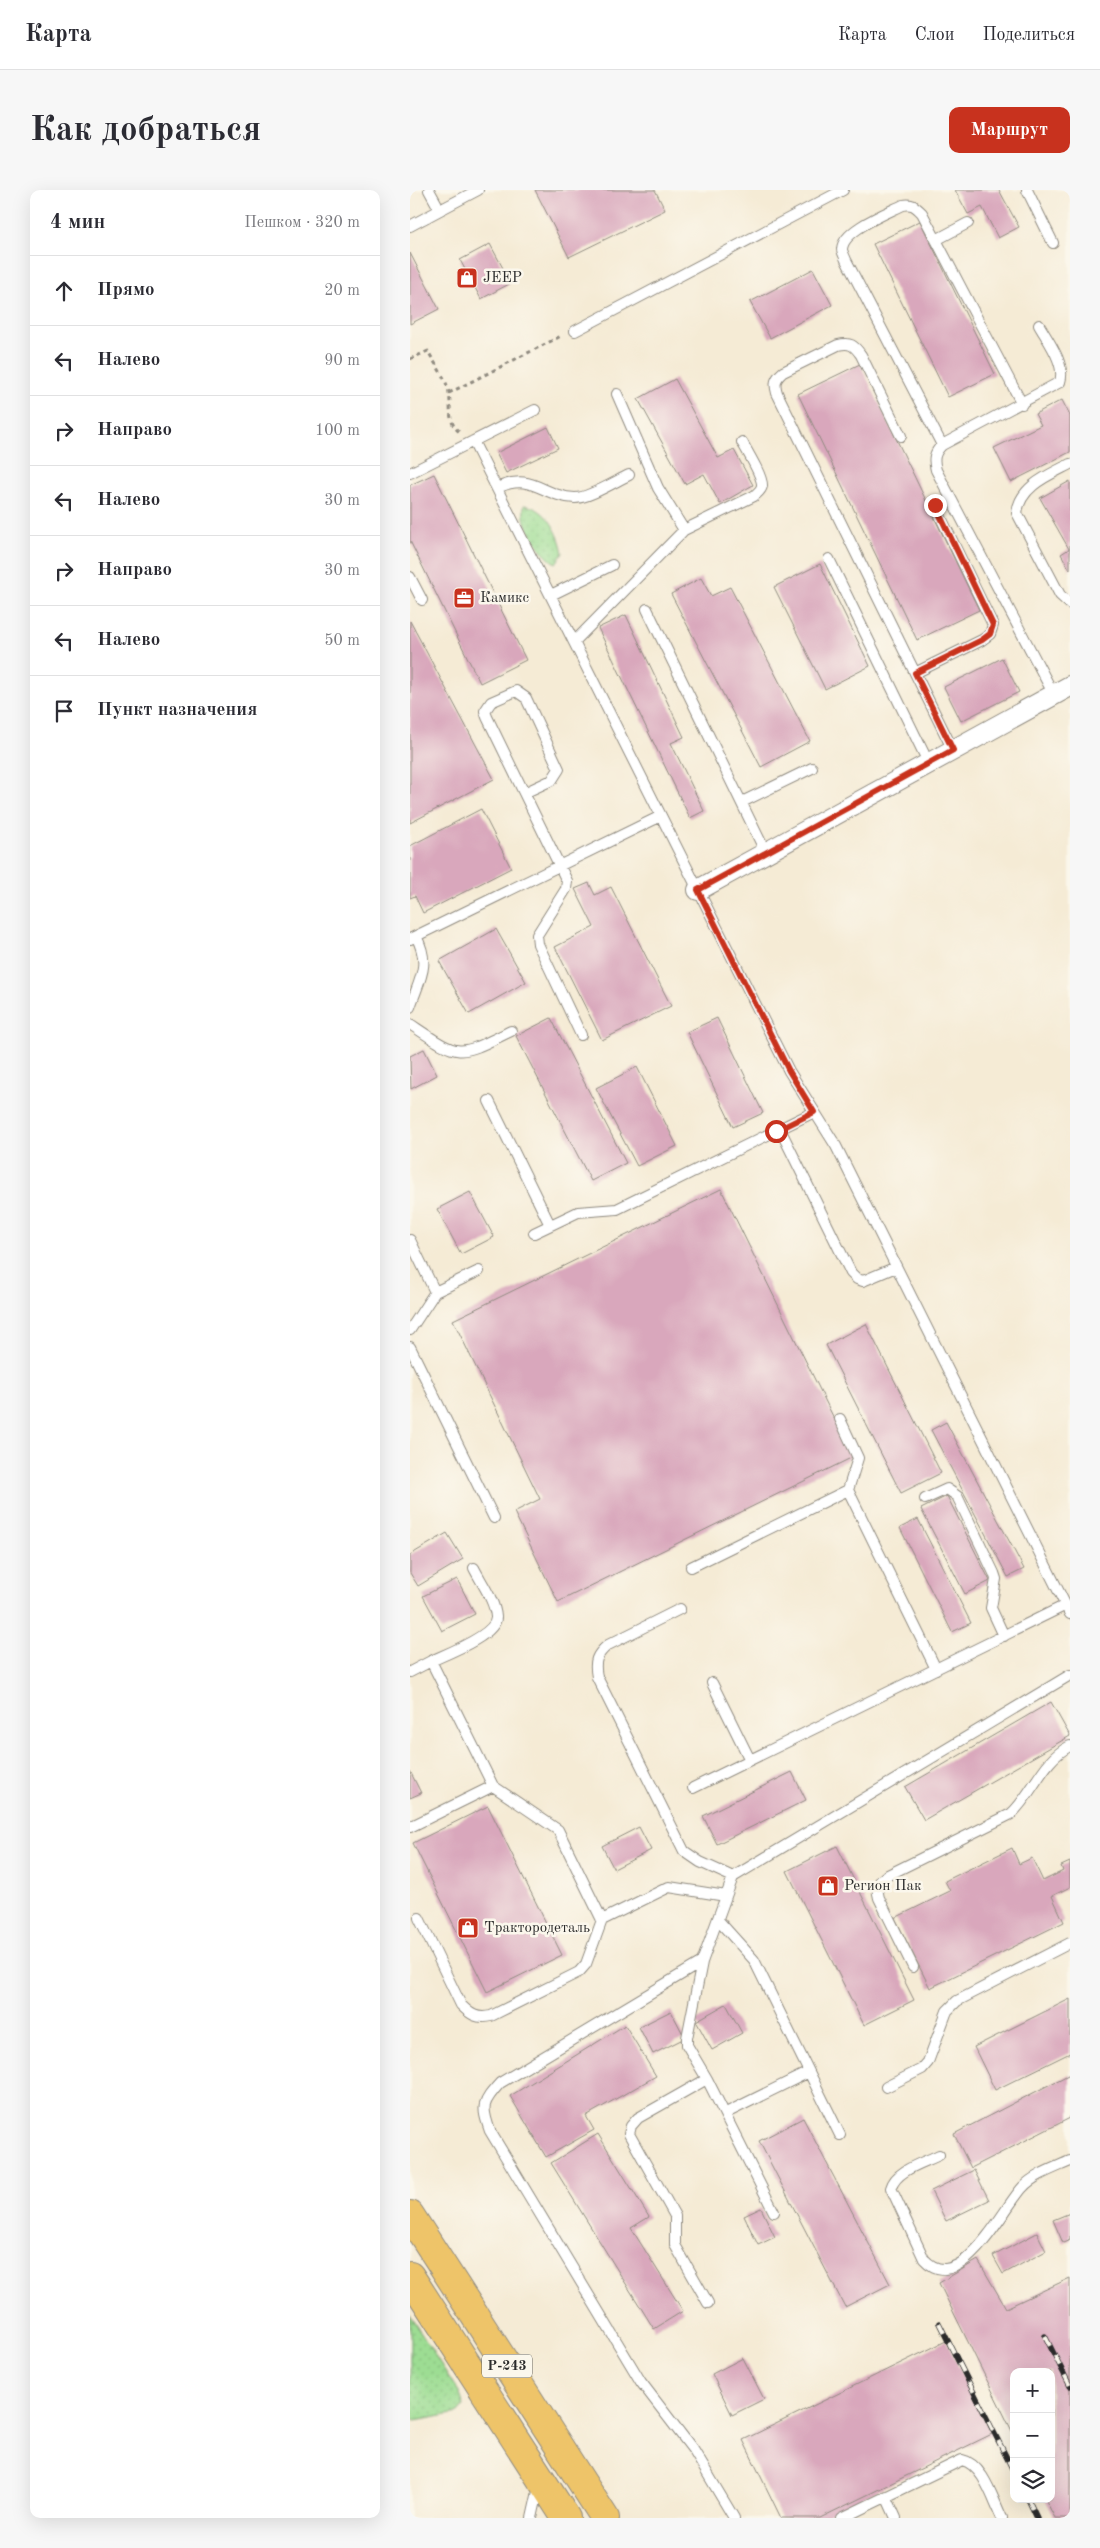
<!DOCTYPE html>
<html lang="ru">
<head>
<meta charset="utf-8">
<style>
  body { margin:0; font-family:"Old Standard TT",serif; background:#f7f7f7; color:#2b2b33 }
  .controls { position:absolute; right:15px; bottom:15px; display:grid; overflow:hidden; border-radius:10px; box-shadow:0 5px 20px #0002 }
  .controls button { width:45px; height:45px; display:grid; place-items:center; padding:0; border:0; border-bottom:1px solid #e1e1e2; background:#fff; color:#2b2b33; font:25px sans-serif }
  .stop { position:absolute; width:15px; height:15px; margin:-11px; border:4px solid #c8321e; border-radius:50%; background:#fff }
  .stop.end { background:#c8321e; border-color:#fff; box-shadow:0 1px 5px #0008 }
  .list { margin:0; padding:0; list-style:none }
  h2 { display:flex; justify-content:space-between; align-items:center; height:65px; margin:0; padding:0 20px; font-size:21px }
  h2 small { font-size:16px; font-weight:400; color:#7c7c81 }
  .list li { display:grid; grid-template-columns:32px 1fr auto; gap:15px; align-items:center; box-sizing:border-box; height:70px; padding:0 20px; border-top:1px solid #e1e1e2 }
  .list b { display:block; font-size:19px; white-space:nowrap }
  .list em { font-size:16px; font-style:normal; color:#7c7c81 }
  .icon { flex:none; width:28px; height:28px; fill:none; stroke:currentColor; stroke-width:2; stroke-linecap:round; stroke-linejoin:round }
  .map { position:relative; flex:none; width:660px; height:2328px; overflow:hidden; border-radius:10px }
  header { display:flex; align-items:center; gap:30px; box-sizing:border-box; height:70px; padding:0 25px; background:#fff; border-bottom:1px solid #e1e1e2 }
  header strong { font-size:24px }
  nav { display:flex; gap:28px; margin-inline-start:auto; font-size:18px }
  .intro { display:flex; align-items:center; justify-content:space-between; box-sizing:border-box; height:120px; padding:0 30px }
  h1 { margin:0; font-size:35px }
  .button { padding:12px 22px; border-radius:10px; background:#c8321e; color:#fff; font-size:18px; font-weight:700 }
  main { display:flex; gap:30px; padding:0 30px }
  aside { flex:1; background:#fff; border-radius:10px; box-shadow:0 5px 20px #0002 }
  .map>svg:first-child { display:block }
  .grass { fill:url(#grass-dots); stroke:#64845f }
  .building { fill:#d9a7bc }
  .lines { fill:none; stroke-linecap:round; stroke-linejoin:round }
  .service-casing { stroke:#908b80; stroke-width:12 }
  .minor-casing { stroke:#908b80; stroke-width:22 }
  .trunk-casing { stroke:#908b80; stroke-width:30 }
  .path { stroke:#908b80; stroke-width:3; stroke-dasharray:4 4; stroke-linecap:butt }
  .service { stroke:#fff; stroke-width:10 }
  .minor { stroke:#fff; stroke-width:20 }
  .trunk { stroke:#eec469; stroke-width:28 }
  .rail-casing { stroke:#2b2b2b; stroke-width:5.5 }
  .rail { stroke:#fbf7ec; stroke-width:4; stroke-dasharray:11; stroke-linecap:butt }
  .route { stroke:#c8321e; stroke-width:6 }
  .labels { text-anchor:middle; dominant-baseline:central; stroke-width:5; stroke-linejoin:round; paint-order:stroke }
  .shield { fill:#fbf7ec; stroke:#696865; stroke-width:1 }
  .shield-label { font-size:14px; font-weight:bold; fill:#2b2b2b }
  .poi-label { font-size:15px; fill:#2b2b2b; stroke:#fbf7ec; text-anchor:start }
</style>
</head>
<body>
<header>
<strong>Карта</strong>
<nav><a>Карта</a><a>Слои</a><a>Поделиться</a></nav>
</header>
<div class="intro"><h1>Как добраться</h1><a class="button">Маршрут</a></div>
<main>
<aside>
<h2>4 мин<small>Пешком · 320 m</small></h2>
<ul class="list">
<li><svg class="icon" aria-label="ahead" viewBox="0 0 24 24"><path d="M12 20V5M6 11l6-6 6 6"/></svg><div><b>Прямо</b></div><em>20 m</em></li>
<li><svg class="icon" aria-label="left" viewBox="0 0 24 24"><path d="M17 20v-9H6M10 6l-5 5 5 5"/></svg><div><b>Налево</b></div><em>90 m</em></li>
<li><svg class="icon" aria-label="right" viewBox="0 0 24 24"><path d="M7 20v-9h11M14 6l5 5-5 5"/></svg><div><b>Направо</b></div><em>100 m</em></li>
<li><svg class="icon" aria-label="left" viewBox="0 0 24 24"><path d="M17 20v-9H6M10 6l-5 5 5 5"/></svg><div><b>Налево</b></div><em>30 m</em></li>
<li><svg class="icon" aria-label="right" viewBox="0 0 24 24"><path d="M7 20v-9h11M14 6l5 5-5 5"/></svg><div><b>Направо</b></div><em>30 m</em></li>
<li><svg class="icon" aria-label="left" viewBox="0 0 24 24"><path d="M17 20v-9H6M10 6l-5 5 5 5"/></svg><div><b>Налево</b></div><em>50 m</em></li>
<li><svg class="icon" aria-label="arrive" viewBox="0 0 24 24"><path d="M6 21V4h12l-3 4 3 4H6"/></svg><div><b>Пункт назначения</b></div></li>
</ul>
</aside>
<div class="map">
<svg width="660" height="2328" viewBox="0 0 660 2328">
  <defs>
    <pattern id="grass-dots" width="8" height="8" patternUnits="userSpaceOnUse" patternTransform="scale(1.25)"><rect width="8" height="8" fill="#9ddd93"/><path d="M2 2h.1M6 6h.1" fill="none" stroke="#87be7f" stroke-width="1.8" stroke-linecap="round"/></pattern>
  </defs>
  <rect width="100%" height="100%" fill="#fbf7ec"/>
  <filter id="ink" filterUnits="userSpaceOnUse"><feTurbulence type="fractalNoise" baseFrequency=".02" numOctaves="2"/><feDisplacementMap in="SourceGraphic" scale="10" xChannelSelector="R" yChannelSelector="G"/><feConvolveMatrix kernelMatrix="1 2 1 2 8 2 1 2 1" color-interpolation-filters="sRGB"/></filter>
  <filter id="wash" filterUnits="userSpaceOnUse"><feTurbulence type="fractalNoise" baseFrequency=".0096" numOctaves="4" result="noise"/><feDisplacementMap in="SourceGraphic" scale="20" xChannelSelector="R" yChannelSelector="G"/><feGaussianBlur stdDeviation="1.12" result="paint"/><feColorMatrix in="noise" values="0 0 0 0 0 0 0 0 0 0 0 0 0 0 0 0 0 1.4 0 .05"/><feComposite in="paint" operator="in"/></filter>
  <g filter="url(#wash)">
    <rect width="100%" height="100%" fill="#f5ebd5"/>
    <!-- grass -->
    <path class="grass" d="M114,315C137,318 149,342 153,363L146,373C135,369 119,344 115,332C113,327 114,320 114,315Z
      M0,2126L51,2206L54,2216L48,2223L5,2231L0,2227Z"/>
    <g id="blocks">
      <!-- building -->
      <path class="building" d="M125,0H245L255,20L159,67Z
        M545,0H589L609,37L588,48L572,17L558,24Z
        M510,31L585,184L538,207L463,54Z
        M80,54L101,93L71,109L50,70Z
        M0,63L29,119L0,134Z
        M403,79L422,115L360,148L340,112Z
        M450,174L569,420L507,450L388,204Z
        M265,189L308,268L324,260L343,295L310,314L294,284L275,294L228,209Z
        M652,210L660,226V262L601,292L584,258L631,235L625,224Z
        M138,237L148,258L96,283L86,263Z
        M24,284L116,470L70,493L0,351V295Z
        M660,291V380L651,364L659,359L630,308Z
        M410,374L460,476L415,499L364,397Z
        M291,388L301,406L320,397L400,551L351,577L261,404Z
        M216,425L274,547L261,553L294,621L280,628L188,438Z
        M0,431L84,589L0,633Z
        M592,468L609,502L551,531L534,497Z
        M71,619L101,678L13,723L5,706L0,708V656Z
        M179,693L185,705L201,697L261,816L192,850L145,757L184,737L165,699Z
        M86,739L116,792L59,824L29,771Z
        M141,828L216,973L181,991L106,846Z
        M307,828L353,923L323,937L277,842Z
        M14,859L27,885L1,899L0,866Z
        M227,877L267,956L227,976L186,898Z
        M311,999L443,1267L148,1412L104,1322L130,1309L43,1130Z
        M60,1002L84,1047L51,1064L27,1019Z
        M456,1134L531,1283L491,1303L416,1155Z
        M536,1232L614,1379L598,1387L521,1240Z
        M537,1306L580,1391L555,1404L511,1319Z
        M508,1329L561,1433L542,1442L490,1338Z
        M37,1343L53,1369L8,1396L0,1383V1365Z
        M47,1389L65,1424L32,1441L13,1406Z
        M641,1512L660,1546L514,1630L495,1597Z
        M0,1581L11,1603L0,1608Z
        M382,1582L396,1610L307,1654L293,1626Z
        M78,1616L152,1765L77,1802L3,1653Z
        M229,1637L241,1660L204,1679L192,1656Z
        M427,1656L504,1810L454,1835L377,1681Z
        M602,1658L609,1674L622,1668L633,1691L653,1681L651,1676L660,1672V1697L642,1706L654,1732L520,1798L485,1728L540,1701L535,1691Z
        M660,1809V1863L585,1900L564,1857Z
        M316,1814L332,1843L302,1860L286,1831Z
        M261,1821L275,1848L243,1864L229,1837Z
        M215,1835L246,1886L176,1926L184,1940L136,1967L100,1906Z
        M660,1884V1928L561,1978L544,1944Z
        M393,1928L480,2094L435,2117L349,1951Z
        M188,1944L239,2027L221,2038L273,2121L244,2139L141,1973Z
        M564,1980L579,2010L536,2031L521,2001Z
        M351,2018L365,2047L348,2055L334,2026Z
        M660,2023V2050L653,2053L643,2030Z
        M627,2043L636,2061L593,2084L583,2066Z
        M568,2070L596,2118L660,2088V2328H645L635,2309H641V2182H604V2245L529,2093Z
        M536,2151L582,2244L410,2328H371L333,2250Z
        M333,2168L354,2209L322,2225L302,2184Z"/>
    </g>
  </g>
  <g filter="url(#ink)">
    <use href="#blocks" fill-opacity="0" stroke="#908b80" stroke-width="1"/>
    <g class="lines">
      <!-- service casing -->
      <g class="service-casing">
        <path id="service" d="M19,0L30,20L68,0
          M617,0L643,53
          M0,36L30,20
          M526,50L558,33
          M629,135C638,151 656,174 650,192L532,255C524,263 523,269 526,280L644,505
          M165,141L433,0
          M491,246L451,165C444,155 440,152 428,155L373,182C365,189 364,193 367,203L543,560
          M63,251L379,881L426,956L660,1424
          M532,255L436,70C435,67 432,62 432,59C433,40 477,23 493,15C502,13 505,16 512,23L612,214
          M660,274C639,285 610,296 607,323L650,405L660,414
          M0,283L125,220
          M87,298C122,281 133,307 165,308C179,308 206,291 219,285
          M274,340L344,306C347,303 351,301 352,296C353,287 337,261 332,252
          M419,369L519,574
          M0,387L12,410
          M141,405L202,375
          M237,419L356,663
          M164,452L274,340L248,298L207,204
          M505,483L572,450L580,444L583,435L525,315
          M114,603L142,590L149,579L116,508L106,501L81,512L75,521L77,527L157,691L156,699L127,745L128,754L171,845
          M332,612L402,578
          M0,749L251,626
          M0,817C10,788 21,775 6,746
          M0,834C51,868 46,868 101,841
          M79,911L140,1035
          M370,939L441,1083L447,1089L453,1091L486,1077
          M124,1043L168,1022L207,1019L404,922
          M0,1050L25,1102
          M0,1140L25,1102L69,1081
          M0,1157L84,1328
          M430,1229L448,1268L438,1300
          M515,1309L537,1299L547,1306L584,1383L586,1389L581,1418L594,1446
          M281,1377L438,1300L526,1479
          M64,1378C71,1392 85,1411 86,1427C87,1445 36,1464 21,1471L83,1596L148,1640L192,1730L259,1697L316,1706
          M270,1419L198,1455C186,1465 184,1471 187,1487L274,1661L290,1672L323,1687
          M0,1482L21,1471
          M302,1493L340,1570
          M283,1598L656,1415
          M0,1637L83,1596
          M9,1728L51,1815C61,1825 67,1829 81,1826L169,1782L176,1774L192,1730
          M308,1730L344,1770L430,1945
          M292,1772L277,1848V1855L297,1889L228,1928L221,1936L219,1944L265,2026V2055L298,2113
          M503,1777L469,1708C466,1697 467,1693 476,1686L601,1624C623,1604 632,1570 660,1556
          M297,1889L364,2022
          M476,1897L512,1879L518,1872L537,1821L547,1811L660,1753
          M316,1923L399,1882
          M529,1965C513,1973 486,1980 481,1998L514,2069C550,2109 593,2018 613,1997C624,1985 645,1978 660,1971
          M476,2306L486,2328
          M122,2328L129,2297
          M324,2328L284,2261L231,2192L80,1941C71,1916 72,1913 90,1893L292,1772L323,1687L660,1485
          M432,2328L552,2270C573,2274 583,2310 592,2328"/>
      </g>
      <!-- minor casing -->
      <g class="minor-casing">
        <path id="minor" d="M288,700L660,496"/>
      </g>
      <!-- trunk casing -->
      <g class="trunk-casing">
        <path id="trunk" d="M0,2025L195,2328
          M0,2086L156,2328"/>
      </g>
      <!-- path -->
      <path class="path" d="M0,169L18,161C24,173 37,189 39,203C42,218 36,233 51,243
        M39,203L153,145"/>
      <!-- service -->
      <use href="#service" class="service"/>
      <!-- minor -->
      <use href="#minor" class="minor"/>
      <!-- trunk -->
      <use href="#trunk" class="trunk"/>
      <!-- rail casing -->
      <g class="rail-casing">
        <path id="rail" d="M529,2133L604,2282
          M635,2146L660,2196
          M618,2309L627,2328"/>
      </g>
      <!-- rail -->
      <use href="#rail" class="rail"/>
    </g>
  </g>
  <g class="lines" filter="url(#ink)">
    <!-- route -->
    <path class="route" d="M366,941L404,922L379,881L288,700L543,560L505,483L572,450L580,444L583,435L525,315"/>
  </g>
  <!-- icons -->
  <defs>
    <g id="shop-square" transform="scale(1.125)"><rect x="-9" y="-9" width="18" height="18" rx="4" fill="#c8321e" stroke="#fbf7ec"/><path d="M-5-2.5h2.3a2.7 3.5 0 0 1 5.4 0H5L5.5 6h-11ZM-1.5-2.5h3a1.5 2.3 0 0 0-3 0Z" fill="#fff"/></g>
    <g id="office-square" transform="scale(1.125)"><rect x="-9" y="-9" width="18" height="18" rx="4" fill="#c8321e" stroke="#fbf7ec"/><path d="M-6-3h4V-5.5h4V-3h4V5H-6ZM-1-4.5V-3h2v-1.5ZM-6 0V1H6V0Z" fill="#fff"/></g>
  </defs>
  <g fill-rule="evenodd">
    <use href="#shop-square" x="57" y="88"/>
    <use href="#office-square" x="54" y="408"/>
    <use href="#shop-square" x="418" y="1696"/>
    <use href="#shop-square" x="58" y="1738"/>
  </g>
  <g class="labels">
    <!-- shield labels -->
    <rect class="shield" x="72" y="2164.5" width="50" height="23" rx="4"/>
    <g class="shield-label">
      <text x="97" y="2176">Р-243</text>
    </g>
    <!-- poi labels -->
    <g class="poi-label">
      <text x="73" y="88">JEEP</text>
      <text x="70" y="408">Камикс</text>
      <text x="434" y="1696">Регион Пак</text>
      <text x="74" y="1738">Трактородеталь</text>
    </g>
  </g>
</svg>
<div class="controls">
<button>+</button>
<button>−</button>
<button><svg class="icon" aria-label="layers" viewBox="0 0 24 24"><path d="M12 4l9 5-9 5-9-5zM3 14l9 5 9-5"/></svg></button>
</div>
<div class="stop" style="left:366px;top:941px"></div>
<div class="stop end" style="left:525px;top:315px"></div>
</div>
</main>
</body>
</html>
